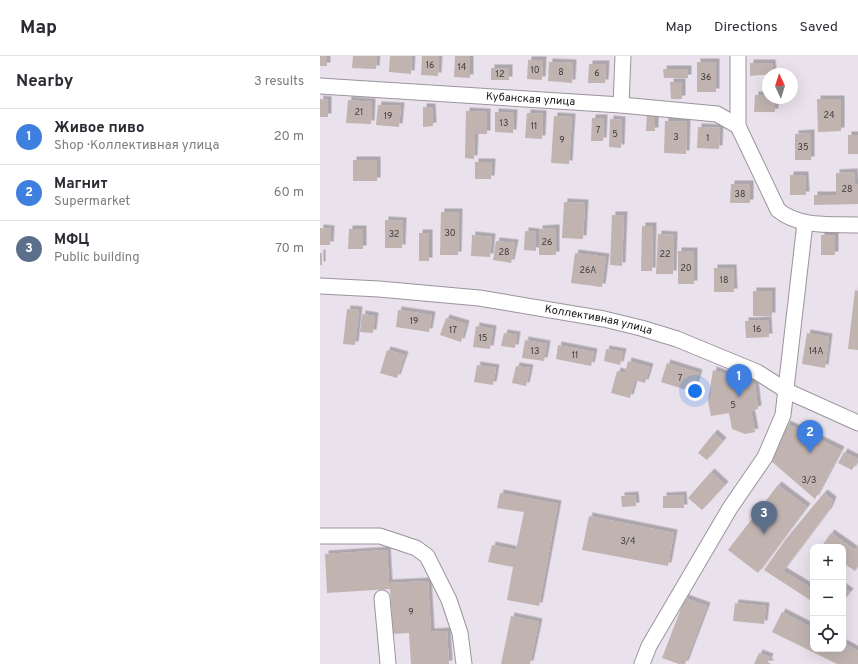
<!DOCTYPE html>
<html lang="en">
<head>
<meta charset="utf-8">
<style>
  body { margin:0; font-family:Overpass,sans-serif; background:#f7f7f7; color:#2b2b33 }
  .controls { position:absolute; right:12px; bottom:12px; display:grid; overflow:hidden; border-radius:8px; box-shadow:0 4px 16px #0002 }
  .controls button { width:36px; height:36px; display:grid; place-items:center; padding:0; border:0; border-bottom:1px solid #e1e1e2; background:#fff; color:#2b2b33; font:20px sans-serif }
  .compass { position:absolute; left:442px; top:12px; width:36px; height:36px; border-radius:50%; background:#fff; box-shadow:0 4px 16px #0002; rotate:356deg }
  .you { position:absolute; left:375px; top:335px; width:14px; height:14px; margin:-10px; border:3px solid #fff; border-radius:50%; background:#1a73e8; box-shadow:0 0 0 6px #1a73e833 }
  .badge { display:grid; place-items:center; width:26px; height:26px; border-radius:50%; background:#db2777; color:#fff; font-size:13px; font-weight:700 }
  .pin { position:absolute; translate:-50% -33px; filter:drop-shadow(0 1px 2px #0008) }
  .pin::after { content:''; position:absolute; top:21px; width:14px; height:12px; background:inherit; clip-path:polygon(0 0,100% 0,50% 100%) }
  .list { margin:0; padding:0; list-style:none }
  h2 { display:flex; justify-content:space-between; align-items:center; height:52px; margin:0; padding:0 16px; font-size:17px }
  h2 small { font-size:13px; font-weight:400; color:#7c7c81 }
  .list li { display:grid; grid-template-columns:26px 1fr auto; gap:12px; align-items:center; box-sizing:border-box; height:56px; padding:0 16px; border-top:1px solid #e1e1e2 }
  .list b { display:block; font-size:15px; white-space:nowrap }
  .list p { margin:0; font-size:13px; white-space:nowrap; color:#7c7c81 }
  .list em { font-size:13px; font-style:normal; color:#7c7c81 }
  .icon { flex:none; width:22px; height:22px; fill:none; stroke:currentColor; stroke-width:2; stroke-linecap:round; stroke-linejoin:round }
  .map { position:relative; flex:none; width:538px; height:608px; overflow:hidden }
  header { display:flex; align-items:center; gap:24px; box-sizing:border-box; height:56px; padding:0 20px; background:#fff; border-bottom:1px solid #e1e1e2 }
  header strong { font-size:19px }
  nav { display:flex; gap:22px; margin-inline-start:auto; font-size:14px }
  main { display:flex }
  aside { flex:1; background:#fff }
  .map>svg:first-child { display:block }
  .building { fill:#c0b3b0; filter:url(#shadow) }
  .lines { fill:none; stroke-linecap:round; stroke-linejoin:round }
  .minor-casing { stroke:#9b949d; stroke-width:17 }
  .minor { stroke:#fff; stroke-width:15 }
  .labels { text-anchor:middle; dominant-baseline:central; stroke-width:3; stroke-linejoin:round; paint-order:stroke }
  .number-label { font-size:9px; fill:#413c3d }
  .street-label { font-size:11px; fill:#171417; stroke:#fff }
</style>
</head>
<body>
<header>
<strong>Map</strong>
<nav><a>Map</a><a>Directions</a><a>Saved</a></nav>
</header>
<main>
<aside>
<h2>Nearby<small>3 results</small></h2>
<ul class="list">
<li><span class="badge" style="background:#3f7fe0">1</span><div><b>Живое пиво</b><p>Shop · Коллективная улица</p></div><em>20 m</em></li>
<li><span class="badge" style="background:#3f7fe0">2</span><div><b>Магнит</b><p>Supermarket</p></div><em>60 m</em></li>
<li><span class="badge" style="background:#5c6f8a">3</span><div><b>МФЦ</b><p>Public building</p></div><em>70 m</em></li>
</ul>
</aside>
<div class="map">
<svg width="538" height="608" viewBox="0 0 538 608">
  <defs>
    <filter id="shadow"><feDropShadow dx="3.5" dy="-3.5" stdDeviation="0" flood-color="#0004"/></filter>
  </defs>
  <rect width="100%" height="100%" fill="#e9e1eb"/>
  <!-- building -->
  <path class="building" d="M0,0H7V10H0Z
    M33,0H57L56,13L32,12Z
    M70,0H92L91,18L69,16Z
    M102,0H119L118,20L101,19Z
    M135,0H150V22L134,21Z
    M208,4H223L222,24L207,23Z
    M229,6L253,7L252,27L228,25Z
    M377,6H396V36H377Z
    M430,7H452L453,18L430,20Z
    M269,8H286L285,27H268Z
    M171,12H189V24H171Z
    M343,13H368V22H344Z
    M350,26H362V43H351Z
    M435,39H448V42H455V56H434Z
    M0,43L8,44V61H0Z
    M497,43H521V75L498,76Z
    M28,44L52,46L51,68L26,67Z
    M58,49L81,50L79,71L56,69Z
    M103,51H112L113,70L103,71Z
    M146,55L167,56V78H155L154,103L145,102Z
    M175,56L194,57L193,77L175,76Z
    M327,56L335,57V75H326Z
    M207,57L223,58L222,83L205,82Z
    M234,60L252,61L249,108L231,107Z
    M272,62H284L283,85H271Z
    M290,63L302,64L301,92L289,91Z
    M345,65L367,66L366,98L344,97Z
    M378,71L400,72L399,93L377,92Z
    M491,77V104H475V78Z
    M528,79H538V98H528Z
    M33,104H57V125H33Z
    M155,106H172L171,123H155Z
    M534,116L535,128H538V148L494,149V139H516V117Z
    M470,119H485L486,139H470Z
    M411,128H430V147H410Z
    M244,146L265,147L263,183L242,182Z
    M121,156H139L138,199H120Z
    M292,159H304L302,210L290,209Z
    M65,164L83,165L82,192H65Z
    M322,170H333L332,215H321Z
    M0,172L11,173L10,189H0Z
    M236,172V199H219V173Z
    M29,173H43V193H28Z
    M205,175L216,176V195L204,194Z
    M99,177H109V205H99Z
    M338,178L354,179L353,218H336Z
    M152,179L172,181L170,201L151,200Z
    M501,179H515V199H501Z
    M176,185L195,187L191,207L173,204Z
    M358,195H374V228H358Z
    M0,197H2V209H0Z
    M255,197L286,201L282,231L251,227Z
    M394,212H413L414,236H394Z
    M535,234L538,235V294L528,293Z
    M433,235H452V260H433Z
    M27,253L39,254L35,289L23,288Z
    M78,254L112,259L109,276L76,271Z
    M42,258L55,260L53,277L40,276Z
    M126,262L146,268L141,286L120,279Z
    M448,264L449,281L426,282L425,265Z
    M156,270L173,273L170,293L153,291Z
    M184,277L197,279L195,292L181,290Z
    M487,277L509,281L505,312L482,308Z
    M205,284L227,288L224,305L202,302Z
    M238,289L274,296L271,310L236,303Z
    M286,293L303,296L300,309L284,305Z
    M67,294L85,299L77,322L60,317Z
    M308,305L330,311L325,327L315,324L310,342L291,337L297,315L305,317Z
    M347,307L379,317L373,336L341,326Z
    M157,309L176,312L173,329L154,326Z
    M196,310L210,312L206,330L192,327Z
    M393,314L435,328L438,353L431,355L435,376L425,378L412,373L409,357L391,360L388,345Z
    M467,368L521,394L495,443L450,404Z
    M394,377L403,385L387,404L378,397Z
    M524,396L538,403L532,414L518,407Z
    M391,416L405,429L382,454L368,442Z
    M458,429L487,451L438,517L408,494Z
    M180,437L238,448L219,550L187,544L193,511L168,506L172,489L196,494L204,456L177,452Z
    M504,437L513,444L509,454L463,515L493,533V546L444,514L466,483Z
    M315,439L316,450L302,451L301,440Z
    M363,439L364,452H343V440Z
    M269,460L354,477L348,510L262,494Z
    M511,477L535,494L538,489V511L535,515L523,507V491H501Z
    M67,494L69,527L108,525L111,576L127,575L129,608H91L89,577L73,578L70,533L7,537L5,498Z
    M523,531L530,536L523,545Z
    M365,542L387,550L365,608H359L342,602Z
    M415,547L446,550L444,568L413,565Z
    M462,556L493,572V593H523V587L538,595V608H517L452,576Z
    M191,560L219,566L210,608H181Z
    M439,597L450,601L448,606L451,608H434Z"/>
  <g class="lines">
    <!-- minor casing -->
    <g class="minor-casing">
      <g id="minor">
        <path d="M418,0V70L458,154C480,172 510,168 538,169"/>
        <path id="s1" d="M0,30L301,49L397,58L418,70"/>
        <path d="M301,49L303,0"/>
        <path id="s2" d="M0,230L59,233L159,242L284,263L321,272L357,283L437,316L467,335L538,367"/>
        <path d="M0,480H60L96,492L107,500L129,544L140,577L144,608"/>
        <path d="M62,542L68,608"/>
        <path d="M322,608L329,590L410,452L445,401L463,359L485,167"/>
      </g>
    </g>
    <!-- minor -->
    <use href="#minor" class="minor"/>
  </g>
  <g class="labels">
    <!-- number labels -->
    <g class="number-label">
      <text x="110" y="9">16</text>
      <text x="142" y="11">14</text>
      <text x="215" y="14">10</text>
      <text x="241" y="16">8</text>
      <text x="277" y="17">6</text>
      <text x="180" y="18">12</text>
      <text x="386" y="21">36</text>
      <text x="39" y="56">21</text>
      <text x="509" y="59">24</text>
      <text x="68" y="60">19</text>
      <text x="184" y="67">13</text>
      <text x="214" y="70">11</text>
      <text x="278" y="74">7</text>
      <text x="295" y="78">5</text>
      <text x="356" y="81">3</text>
      <text x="388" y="82">1</text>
      <text x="242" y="84">9</text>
      <text x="483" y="91">35</text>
      <text x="527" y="133">28</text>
      <text x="420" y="138">38</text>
      <text x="130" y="177">30</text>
      <text x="74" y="178">32</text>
      <text x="227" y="186">26</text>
      <text x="184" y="196">28</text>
      <text x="345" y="198">22</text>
      <text x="366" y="212">20</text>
      <text x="268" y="214">26А</text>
      <text x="404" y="224">18</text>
      <text x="94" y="265">19</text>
      <text x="437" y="273">16</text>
      <text x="133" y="274">17</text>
      <text x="163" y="282">15</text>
      <text x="215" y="295">13</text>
      <text x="496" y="295">14А</text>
      <text x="255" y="299">11</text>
      <text x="360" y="322">7</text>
      <text x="413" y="349">5</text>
      <text x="489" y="424">3/3</text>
      <text x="308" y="485">3/4</text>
      <text x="91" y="556">9</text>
    </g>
    <!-- street labels -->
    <g class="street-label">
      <text stroke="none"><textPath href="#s1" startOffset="211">Кубанская улица</textPath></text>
      <text stroke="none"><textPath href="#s2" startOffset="281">Коллективная улица</textPath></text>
    </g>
  </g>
</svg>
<div class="controls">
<button>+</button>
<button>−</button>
<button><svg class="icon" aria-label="locate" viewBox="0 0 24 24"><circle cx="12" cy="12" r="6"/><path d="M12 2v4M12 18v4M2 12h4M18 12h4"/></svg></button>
</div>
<svg class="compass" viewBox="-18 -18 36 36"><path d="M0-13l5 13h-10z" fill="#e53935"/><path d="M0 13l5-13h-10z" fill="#7c7c81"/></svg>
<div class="you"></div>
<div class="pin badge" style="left:419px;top:341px;background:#3f7fe0">1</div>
<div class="pin badge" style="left:490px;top:397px;background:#3f7fe0">2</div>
<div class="pin badge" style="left:444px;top:478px;background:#5c6f8a">3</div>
</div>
</main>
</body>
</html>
